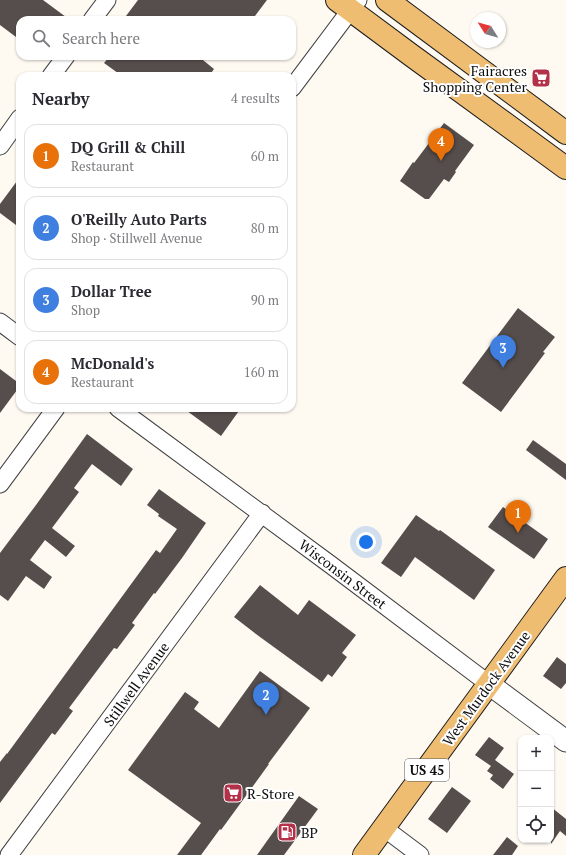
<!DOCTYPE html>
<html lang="en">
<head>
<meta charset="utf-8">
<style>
  body { margin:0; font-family:"PT Serif",serif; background:#f7f7f7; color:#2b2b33 }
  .controls { position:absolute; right:12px; bottom:12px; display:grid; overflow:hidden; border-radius:8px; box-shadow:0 1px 3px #0004 }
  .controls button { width:36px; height:36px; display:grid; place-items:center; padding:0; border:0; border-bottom:1px solid #e1e1e2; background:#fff; color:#2b2b33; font:20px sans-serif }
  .compass { position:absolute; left:470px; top:12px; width:36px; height:36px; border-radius:50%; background:#fff; box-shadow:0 1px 3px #0004; rotate:307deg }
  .you { position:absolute; left:366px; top:542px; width:14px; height:14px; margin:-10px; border:3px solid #fff; border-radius:50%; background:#1a73e8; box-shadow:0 0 0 6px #1a73e833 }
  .badge { display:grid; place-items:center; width:26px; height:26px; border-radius:50%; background:#ea580c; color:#fff; font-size:13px; font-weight:700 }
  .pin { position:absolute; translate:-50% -33px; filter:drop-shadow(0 1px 2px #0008) }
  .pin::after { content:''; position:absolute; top:21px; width:14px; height:12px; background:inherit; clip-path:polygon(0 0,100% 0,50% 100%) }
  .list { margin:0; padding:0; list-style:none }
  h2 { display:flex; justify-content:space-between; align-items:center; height:52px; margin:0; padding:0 16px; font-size:17px }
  h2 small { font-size:13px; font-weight:400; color:#7c7c81 }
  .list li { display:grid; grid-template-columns:26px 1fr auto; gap:12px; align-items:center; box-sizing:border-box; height:64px; margin:0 8px 8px; padding:0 8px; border:1px solid #e1e1e2; border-radius:12px }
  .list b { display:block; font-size:15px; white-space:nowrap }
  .list p { margin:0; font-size:13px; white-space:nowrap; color:#7c7c81 }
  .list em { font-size:13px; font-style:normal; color:#7c7c81 }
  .icon { flex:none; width:22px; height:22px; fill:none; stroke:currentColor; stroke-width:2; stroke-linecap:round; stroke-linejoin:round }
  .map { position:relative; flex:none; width:566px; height:855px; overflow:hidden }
  .search { position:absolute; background:#fff; box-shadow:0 1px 3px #0004; left:16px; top:16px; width:280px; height:44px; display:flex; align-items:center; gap:10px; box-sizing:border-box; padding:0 14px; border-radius:12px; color:#7c7c81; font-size:15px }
  .panel { position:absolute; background:#fff; box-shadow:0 1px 3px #0004; left:16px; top:72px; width:280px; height:340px; border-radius:12px }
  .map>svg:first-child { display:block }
  .building { fill:#564e4c }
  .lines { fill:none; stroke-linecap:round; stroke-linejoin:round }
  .minor-casing { stroke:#414141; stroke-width:19 }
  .tertiary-casing { stroke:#414141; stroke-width:23 }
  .primary-casing { stroke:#1f1f1f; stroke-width:24 }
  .minor { stroke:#fff; stroke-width:17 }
  .tertiary { stroke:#fff; stroke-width:21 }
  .primary { stroke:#eebd71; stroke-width:22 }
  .labels { text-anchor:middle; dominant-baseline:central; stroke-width:4; stroke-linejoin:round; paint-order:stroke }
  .shield { fill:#fff; stroke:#565656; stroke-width:1 }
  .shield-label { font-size:13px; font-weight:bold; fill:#0e0e0e }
  .poi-label { font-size:14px; fill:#0e0e0e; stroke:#fff; text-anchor:start }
  .street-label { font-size:14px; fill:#0e0e0e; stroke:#fff }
</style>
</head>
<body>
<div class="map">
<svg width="566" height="855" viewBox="0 0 566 855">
  <rect width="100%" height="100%" fill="#fef9f1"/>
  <!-- building -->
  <path class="building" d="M0,0H43L70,20H20V40L0,25Z
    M138,0H267L252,20H123Z
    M110,56H198L214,69L209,76H122L104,63Z
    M444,123L474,145L455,171L456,172L449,182L444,179L429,199H425L400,181L413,162L414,163Z
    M20,177V228L0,213V204Z
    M518,308L555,337L543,352L545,353L501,412L462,383Z
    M0,369L20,384V386L0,413Z
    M183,408H241L221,436Z
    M87,434L133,469L121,486L92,464L74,488L79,492L52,528L75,546L66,557L45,540L30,560L52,577L44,589L26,576L8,601L0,595V553L36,505Z
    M533,440L566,464V480L526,450Z
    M159,489L206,523L182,558L155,594L154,593L132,623L135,625L117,649L114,648L69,708L73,711L55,735L52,733L0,803V762L7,753V754L156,550L160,553L177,529L158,516L159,514L147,505Z
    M503,507L548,539L534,559L488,527Z
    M416,515L439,531L440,530L495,570L474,600L415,557L401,577L381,563Z
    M260,585L298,615L309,600L356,635L342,653L347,657L332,677L328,674L322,682L260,637L234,617Z
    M557,657L566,664V683L561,689L543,676Z
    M260,671L310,708L268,764H269L221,830L220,829L201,855H177L201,823L128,770L185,692L199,702L194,709L219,728Z
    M489,737L504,748L495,760L514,774L503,789L490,779L493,775L487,771L491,766L475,755Z
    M452,787L471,801L447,833L428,819Z
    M299,796L318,809L284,855H257Z
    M551,807L566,819V836L560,831L551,844Z
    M507,837L518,846L512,855H493Z"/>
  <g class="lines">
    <!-- minor casing -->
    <g class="minor-casing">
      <path id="minor" d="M92,20L107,0
        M51,76L66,56
        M292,88L358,0
        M0,146L20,118
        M0,322L20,337
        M118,408L331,565L489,684
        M0,484L56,408
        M384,828L420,855
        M9,855L262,513"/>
    </g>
    <!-- tertiary casing -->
    <g class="tertiary-casing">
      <path id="tertiary" d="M489,684L566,741"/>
    </g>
    <!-- primary casing -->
    <g class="primary-casing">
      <path id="primary" d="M337,0L411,55L566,168
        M387,0L566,133
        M364,855L566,578"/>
    </g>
    <!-- minor -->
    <use href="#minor" class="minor"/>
    <!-- tertiary -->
    <use href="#tertiary" class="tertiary"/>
    <!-- primary -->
    <use href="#primary" class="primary"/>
  </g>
  <!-- icons -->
  <defs>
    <g id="supermarket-square" transform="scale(1)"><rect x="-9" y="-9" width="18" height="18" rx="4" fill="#b4314a" stroke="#fff"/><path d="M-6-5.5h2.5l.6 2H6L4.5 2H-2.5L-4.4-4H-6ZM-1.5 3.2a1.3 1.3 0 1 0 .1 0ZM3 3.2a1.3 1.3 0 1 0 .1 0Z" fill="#fff"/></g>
    <g id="fuel-square" transform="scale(1)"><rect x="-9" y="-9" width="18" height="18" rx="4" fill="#b4314a" stroke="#fff"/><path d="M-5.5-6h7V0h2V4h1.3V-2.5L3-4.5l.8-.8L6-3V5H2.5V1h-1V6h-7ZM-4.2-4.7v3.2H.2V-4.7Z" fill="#fff"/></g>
  </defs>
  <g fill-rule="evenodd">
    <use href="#supermarket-square" x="541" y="78"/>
    <use href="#supermarket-square" x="233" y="793"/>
    <use href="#fuel-square" x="287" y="832"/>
  </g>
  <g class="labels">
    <!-- shield labels -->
    <rect class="shield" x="405" y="759" width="44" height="22" rx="3"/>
    <g class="shield-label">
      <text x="427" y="770">US 45</text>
    </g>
    <!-- poi labels -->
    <g class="poi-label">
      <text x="527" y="70" text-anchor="end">Fairacres<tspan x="527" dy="16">Shopping Center</tspan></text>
      <text x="247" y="793">R-Store</text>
      <text x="301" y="832">BP</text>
    </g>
    <!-- street labels -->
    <g class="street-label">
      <text transform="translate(343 574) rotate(37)">Wisconsin Street</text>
      <text transform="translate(136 684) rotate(-54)">Stillwell Avenue</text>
      <text transform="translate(486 688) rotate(-54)">West Murdock Avenue</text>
    </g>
  </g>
</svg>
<div class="controls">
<button>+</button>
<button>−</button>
<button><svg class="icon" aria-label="locate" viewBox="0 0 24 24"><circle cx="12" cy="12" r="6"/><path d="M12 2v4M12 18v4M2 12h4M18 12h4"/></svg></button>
</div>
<svg class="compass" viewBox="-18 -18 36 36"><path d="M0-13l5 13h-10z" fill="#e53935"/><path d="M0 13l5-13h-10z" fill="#7c7c81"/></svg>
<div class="you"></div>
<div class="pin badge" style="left:518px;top:533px;background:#e8710a">1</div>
<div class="pin badge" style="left:266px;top:715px;background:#3f7fe0">2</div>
<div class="pin badge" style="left:503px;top:368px;background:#3f7fe0">3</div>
<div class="pin badge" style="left:441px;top:161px;background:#e8710a">4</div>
<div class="search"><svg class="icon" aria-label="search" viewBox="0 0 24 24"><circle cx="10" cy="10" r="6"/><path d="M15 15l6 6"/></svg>Search here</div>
<section class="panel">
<h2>Nearby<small>4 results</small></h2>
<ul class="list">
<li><span class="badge" style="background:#e8710a">1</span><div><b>DQ Grill &amp; Chill</b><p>Restaurant</p></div><em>60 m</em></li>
<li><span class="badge" style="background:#3f7fe0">2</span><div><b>O'Reilly Auto Parts</b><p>Shop · Stillwell Avenue</p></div><em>80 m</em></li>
<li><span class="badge" style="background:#3f7fe0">3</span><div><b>Dollar Tree</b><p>Shop</p></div><em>90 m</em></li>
<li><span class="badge" style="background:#e8710a">4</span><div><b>McDonald's</b><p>Restaurant</p></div><em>160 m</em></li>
</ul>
</section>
</div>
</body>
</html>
